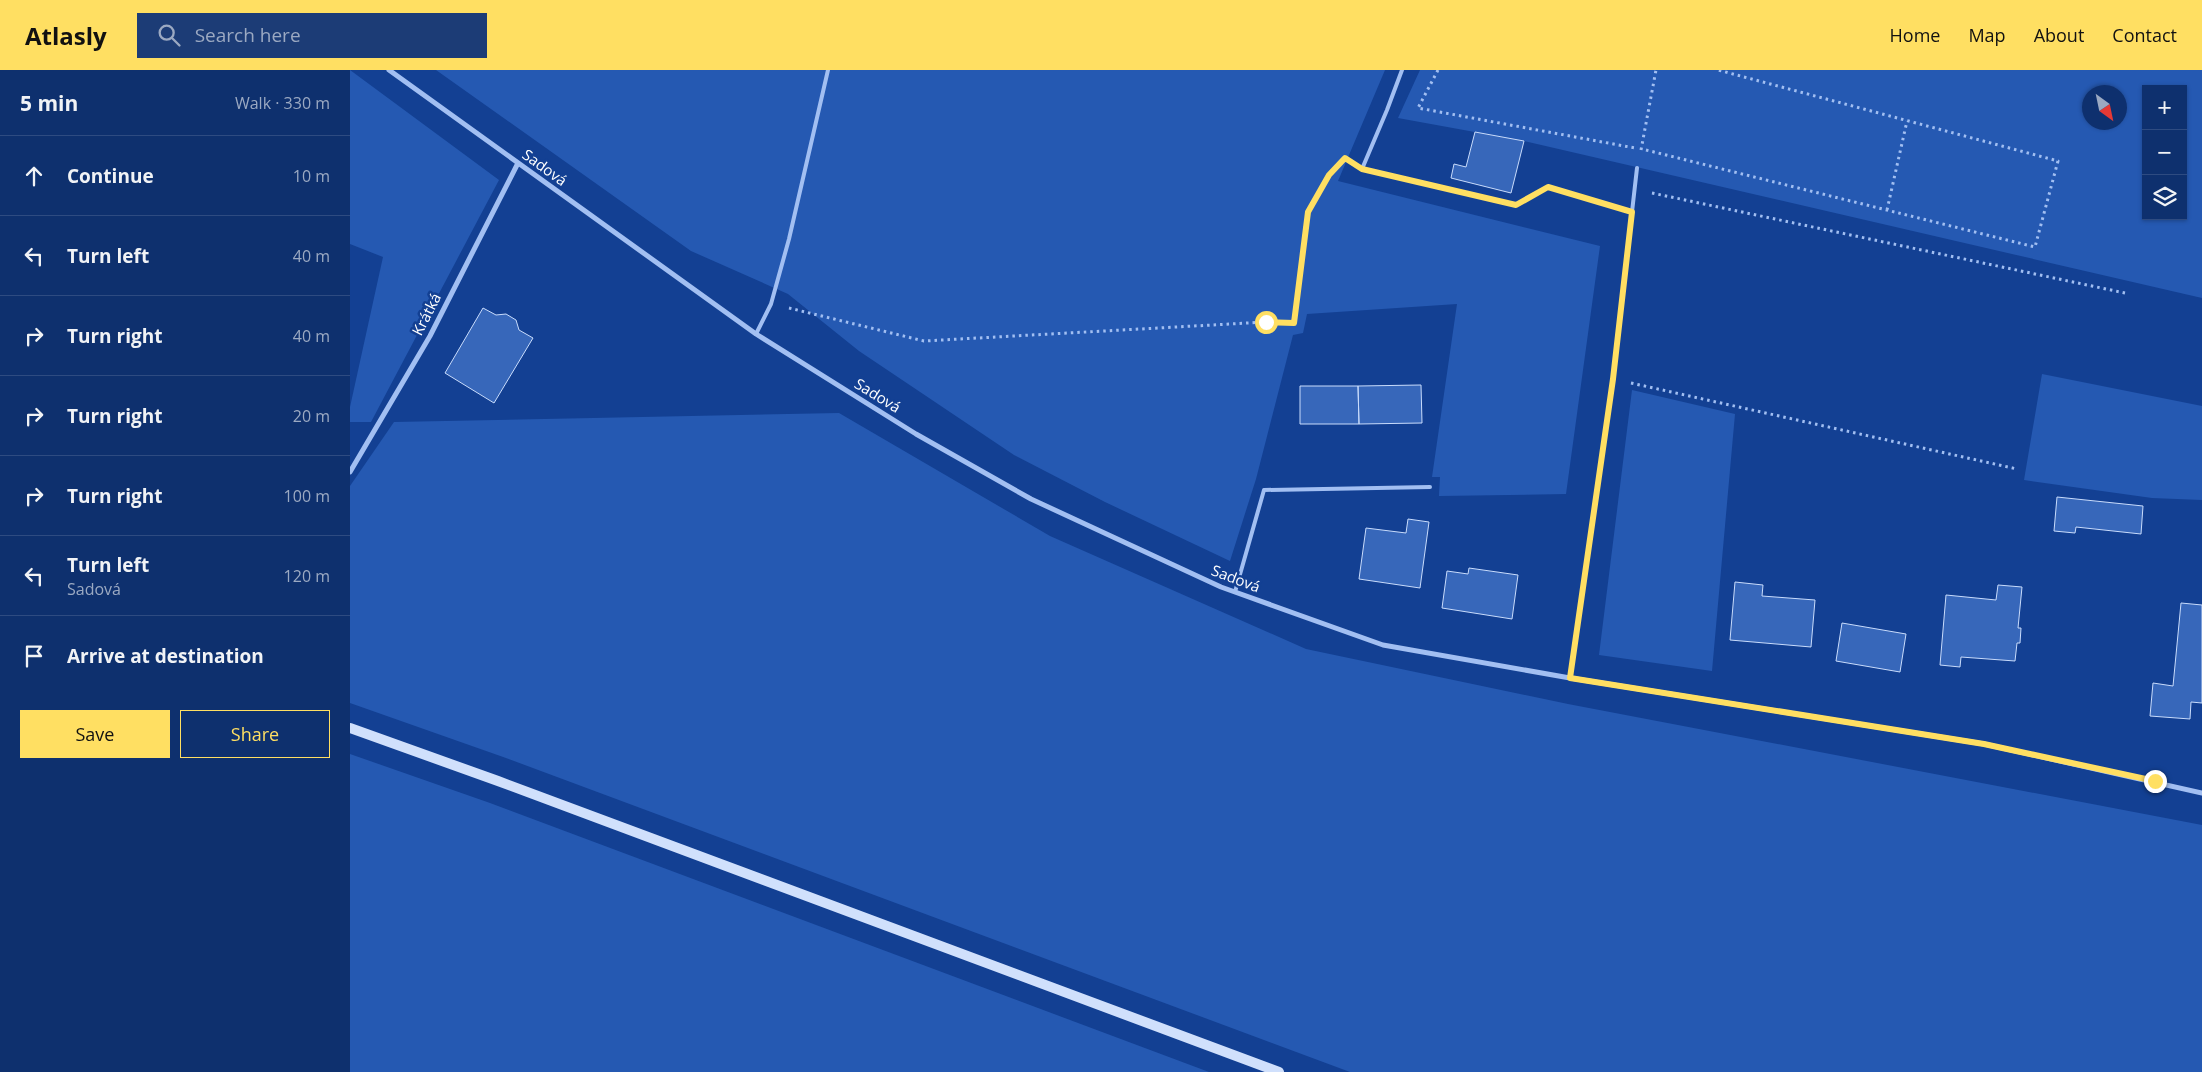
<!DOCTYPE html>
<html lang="en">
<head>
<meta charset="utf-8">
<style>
  body { margin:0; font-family:"Open Sans",sans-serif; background:#1c3c76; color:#f1f3f6 }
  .controls { position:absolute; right:15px; top:15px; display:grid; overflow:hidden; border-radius:0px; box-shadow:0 1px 4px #0004 }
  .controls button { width:45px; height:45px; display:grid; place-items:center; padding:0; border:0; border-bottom:1px solid #2e4b81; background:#0e306e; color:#f1f3f6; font:25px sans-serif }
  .compass { position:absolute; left:1732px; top:15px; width:45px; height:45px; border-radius:50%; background:#0e306e; box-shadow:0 1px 4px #0004; rotate:147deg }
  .stop { position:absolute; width:15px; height:15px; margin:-11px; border:4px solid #ffdf62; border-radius:50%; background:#fff }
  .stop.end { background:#ffdf62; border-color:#fff; box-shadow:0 1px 5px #0008 }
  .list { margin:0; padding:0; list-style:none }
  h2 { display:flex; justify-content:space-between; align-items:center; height:65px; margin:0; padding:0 20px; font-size:21px }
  h2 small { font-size:16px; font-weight:400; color:#9ba9c2 }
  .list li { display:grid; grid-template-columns:32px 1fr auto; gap:15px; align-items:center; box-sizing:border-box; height:80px; padding:0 20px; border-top:1px solid #2e4b81 }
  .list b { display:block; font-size:19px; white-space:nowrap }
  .list p { margin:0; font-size:16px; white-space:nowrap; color:#9ba9c2 }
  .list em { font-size:16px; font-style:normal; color:#9ba9c2 }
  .actions { display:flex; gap:10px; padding:15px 20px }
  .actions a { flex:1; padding:11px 0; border:1px solid #ffdf62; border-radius:0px; text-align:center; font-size:18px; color:#ffdf62 }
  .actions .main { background:#ffdf62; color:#111 }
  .icon { flex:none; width:28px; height:28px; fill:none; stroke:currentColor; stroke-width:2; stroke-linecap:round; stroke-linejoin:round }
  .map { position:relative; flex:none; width:1852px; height:1002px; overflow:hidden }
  header { display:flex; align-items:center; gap:30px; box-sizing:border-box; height:70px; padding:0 25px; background:#ffdf62; color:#111 }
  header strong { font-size:24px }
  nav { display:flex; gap:28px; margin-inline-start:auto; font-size:18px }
  .search { width:350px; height:45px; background:#1c3c76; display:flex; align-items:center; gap:12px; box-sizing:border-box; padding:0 18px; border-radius:0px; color:#9ba9c2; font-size:19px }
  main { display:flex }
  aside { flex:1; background:#0e306e }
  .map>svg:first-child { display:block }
  .green { fill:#2559b2; fill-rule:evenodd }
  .building { fill:#3767ba; stroke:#c9dcfc }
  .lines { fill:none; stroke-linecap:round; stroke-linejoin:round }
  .path { stroke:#a2bff2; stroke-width:3; stroke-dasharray:2.5 4; stroke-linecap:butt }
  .service { stroke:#a2bff2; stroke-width:4 }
  .minor { stroke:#a2bff2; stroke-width:5 }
  .secondary { stroke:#d0e0fc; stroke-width:10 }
  .route { stroke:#ffdf62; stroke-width:6 }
  .labels { text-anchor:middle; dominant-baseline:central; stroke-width:5; stroke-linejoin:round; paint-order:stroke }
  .street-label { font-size:15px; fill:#fff; stroke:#134093 }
</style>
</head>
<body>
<header>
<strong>Atlasly</strong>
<div class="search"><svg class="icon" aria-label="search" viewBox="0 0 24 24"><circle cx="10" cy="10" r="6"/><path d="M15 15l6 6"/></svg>Search here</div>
<nav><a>Home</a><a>Map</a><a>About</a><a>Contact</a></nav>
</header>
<main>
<aside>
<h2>5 min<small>Walk · 330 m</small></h2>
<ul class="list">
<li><svg class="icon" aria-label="ahead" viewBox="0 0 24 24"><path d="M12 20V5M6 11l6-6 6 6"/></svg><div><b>Continue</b></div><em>10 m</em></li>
<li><svg class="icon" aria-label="left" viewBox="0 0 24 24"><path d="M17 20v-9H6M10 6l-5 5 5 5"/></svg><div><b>Turn left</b></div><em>40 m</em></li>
<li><svg class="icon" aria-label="right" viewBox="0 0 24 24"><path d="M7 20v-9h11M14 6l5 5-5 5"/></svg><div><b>Turn right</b></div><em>40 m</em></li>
<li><svg class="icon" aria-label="right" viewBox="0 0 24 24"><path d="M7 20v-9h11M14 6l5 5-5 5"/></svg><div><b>Turn right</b></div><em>20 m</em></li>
<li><svg class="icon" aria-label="right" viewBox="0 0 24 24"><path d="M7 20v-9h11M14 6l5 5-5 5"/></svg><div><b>Turn right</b></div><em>100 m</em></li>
<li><svg class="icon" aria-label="left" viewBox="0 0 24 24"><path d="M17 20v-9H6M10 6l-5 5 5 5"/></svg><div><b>Turn left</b><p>Sadová</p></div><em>120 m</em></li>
<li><svg class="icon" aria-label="arrive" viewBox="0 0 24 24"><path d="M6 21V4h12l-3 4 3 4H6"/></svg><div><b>Arrive at destination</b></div></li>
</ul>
<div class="actions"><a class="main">Save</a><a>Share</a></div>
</aside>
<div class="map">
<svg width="1852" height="1002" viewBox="0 0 1852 1002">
  <rect width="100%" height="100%" fill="#134093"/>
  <!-- green -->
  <path class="green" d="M0,0L149,110L21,352H0V337L33,187L0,174Z
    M86,0H1035L988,111L1250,176L1216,424L1089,426L1090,407H1082L1107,234L957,244L953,263L943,265L906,409L880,491L755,432L664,385L509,281L438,224L341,181Z
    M1070,0H1852V228L1174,71L1048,48ZM1796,19H1833V146H1796ZM1740,22H1770V52H1740Z
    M1692,304L1852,336V430L1802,428L1674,410Z
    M1282,320L1385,344L1362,601L1249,585Z
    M489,343L700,466L956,579L1218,634L1852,755V1002H1000L156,688L0,633V416L44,352Z
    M0,684L140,733L859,1002H0Z"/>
  <!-- building -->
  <path class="building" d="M1125,62L1174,71L1161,123L1101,108L1104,94L1116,97Z
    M133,238L146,245L156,244L166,250L169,260L183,268L144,333L95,303Z
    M1071,315L1072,353L1009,354L1008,316Z
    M950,316H1008L1009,354H950Z
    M1707,427L1793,436L1791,464L1726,457L1725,463L1704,461Z
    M1058,449L1079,452L1070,518L1009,509L1016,458L1056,463Z
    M1119,498L1168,505L1162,549L1092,538L1097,501L1118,504Z
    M1385,512L1413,515L1412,526L1465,530L1461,577L1380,570Z
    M1648,515L1672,517L1668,558H1671L1670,573H1667L1665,591L1611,587L1610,597L1590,595L1596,525L1646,530Z
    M1831,533L1852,535V633L1841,632L1840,649L1800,646L1803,613L1823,616Z
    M1492,553L1556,564L1550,602L1486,591Z"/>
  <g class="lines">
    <!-- path -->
    <path class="path" d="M1088,0L1068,38L1285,78
      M1291,80L1306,0
      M1296,80L1685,177L1708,91L1368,0
      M1302,123L1775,223
      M1537,140L1557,51
      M439,238L574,271L916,252L944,253L957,142L979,105L995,89
      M1281,313L1667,399"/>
    <!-- service -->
    <path class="service" d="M1052,0L1037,40L1012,99L1166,135L1198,117L1282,142
      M406,264L421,234L439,169L478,0
      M885,522L914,420L1080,417
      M1220,608L1263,309L1287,98"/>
    <!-- minor -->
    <path class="minor" d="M39,0L406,264L566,364L681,429L871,517L1033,575L1220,608L1634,674L1852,723
      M0,402L80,266L168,93"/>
    <!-- secondary -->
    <path class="secondary" d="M0,658L148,711L929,1002"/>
  </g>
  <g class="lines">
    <!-- route -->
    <path class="route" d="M916,252L944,253L958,142L979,105L995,88L1012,99L1166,135L1198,117L1282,142L1263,309L1220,608L1634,674L1805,711"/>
  </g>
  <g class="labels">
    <!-- street labels -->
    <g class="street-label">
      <text transform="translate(195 97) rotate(36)">Sadová</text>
      <text transform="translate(76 244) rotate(-63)">Krátká</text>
      <text transform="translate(528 325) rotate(32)">Sadová</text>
      <text transform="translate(886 508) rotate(21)">Sadová</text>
    </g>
  </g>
</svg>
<div class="controls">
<button>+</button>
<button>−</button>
<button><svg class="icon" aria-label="layers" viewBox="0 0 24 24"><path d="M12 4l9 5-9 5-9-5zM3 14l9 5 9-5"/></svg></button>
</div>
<svg class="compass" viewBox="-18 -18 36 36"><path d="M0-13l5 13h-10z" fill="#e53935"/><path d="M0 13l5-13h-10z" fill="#9ba9c2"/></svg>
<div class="stop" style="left:916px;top:252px"></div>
<div class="stop end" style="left:1805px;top:711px"></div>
</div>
</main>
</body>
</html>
